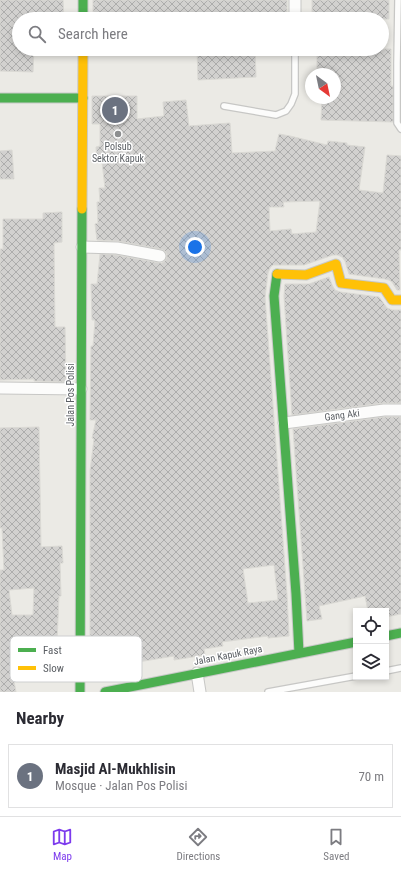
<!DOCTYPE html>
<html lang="en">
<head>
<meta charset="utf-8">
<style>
  body { margin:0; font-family:"Roboto Condensed",sans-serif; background:#f7f7f7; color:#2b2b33 }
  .controls { position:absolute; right:12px; bottom:12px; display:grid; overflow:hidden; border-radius:0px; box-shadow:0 2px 6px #0003 }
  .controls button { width:36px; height:36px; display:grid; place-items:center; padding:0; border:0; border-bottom:1px solid #e1e1e2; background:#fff; color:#2b2b33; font:20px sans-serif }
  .compass { position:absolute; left:305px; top:68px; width:36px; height:36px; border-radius:50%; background:#fff; box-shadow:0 2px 6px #0003; rotate:147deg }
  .you { position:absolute; left:195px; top:247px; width:14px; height:14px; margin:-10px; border:3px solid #fff; border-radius:50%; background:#1a73e8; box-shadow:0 0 0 6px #1a73e833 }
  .badge { display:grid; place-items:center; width:26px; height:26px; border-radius:50%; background:#7c3aed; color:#fff; font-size:13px; font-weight:700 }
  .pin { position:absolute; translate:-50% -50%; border:2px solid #fff; box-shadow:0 1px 4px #0006 }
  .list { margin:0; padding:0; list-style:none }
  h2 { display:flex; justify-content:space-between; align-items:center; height:52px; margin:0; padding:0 16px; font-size:17px }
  h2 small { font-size:13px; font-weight:400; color:#7c7c81 }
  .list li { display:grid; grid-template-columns:26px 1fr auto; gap:12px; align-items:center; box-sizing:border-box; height:64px; margin:0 8px 8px; padding:0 8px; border:1px solid #e1e1e2; border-radius:0px }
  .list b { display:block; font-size:15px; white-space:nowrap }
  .list p { margin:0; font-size:13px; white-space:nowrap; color:#7c7c81 }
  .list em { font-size:13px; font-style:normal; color:#7c7c81 }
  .icon { flex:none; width:22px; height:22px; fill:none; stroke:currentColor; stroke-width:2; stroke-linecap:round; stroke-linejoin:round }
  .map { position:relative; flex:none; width:401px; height:692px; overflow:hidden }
  .search { position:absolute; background:#fff; box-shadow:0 2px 6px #0003; left:12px; right:12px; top:12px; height:44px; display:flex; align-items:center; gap:10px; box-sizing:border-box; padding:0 14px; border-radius:22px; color:#7c7c81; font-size:15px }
  .sheet { height:124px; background:#fff }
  nav { display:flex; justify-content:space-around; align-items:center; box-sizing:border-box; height:56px; border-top:1px solid #e1e1e2; background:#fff; font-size:11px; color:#7c7c81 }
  nav a { display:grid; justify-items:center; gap:2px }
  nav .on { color:#7c3aed }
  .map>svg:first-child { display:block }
  .building { fill:url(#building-cross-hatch); stroke:#dad9d4; fill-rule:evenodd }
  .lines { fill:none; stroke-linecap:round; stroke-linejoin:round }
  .lane-casing { stroke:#c7c7c5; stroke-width:8 }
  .street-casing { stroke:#c7c7c5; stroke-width:13 }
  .fast-casing { stroke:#c7c8c7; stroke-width:11 }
  .slow-casing { stroke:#c7c8c7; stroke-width:11 }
  .lane { stroke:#fcfcfb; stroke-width:5.5 }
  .street { stroke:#fcfcfb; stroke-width:11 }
  .fast { stroke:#4caf50; stroke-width:9 }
  .slow { stroke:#ffc107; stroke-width:9 }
  .poi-dot { fill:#8d8f90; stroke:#fff; stroke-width:1.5 }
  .labels { text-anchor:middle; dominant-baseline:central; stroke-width:3; stroke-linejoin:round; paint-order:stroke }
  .poi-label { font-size:10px; fill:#5a5e63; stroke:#fff }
  .street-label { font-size:10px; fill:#5a5e63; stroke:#fff }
  .key { fill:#fff; stroke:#cecfd0; stroke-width:1 }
  .key-label { font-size:11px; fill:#5a5e63 }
</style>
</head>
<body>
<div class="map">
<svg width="401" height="692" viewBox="0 0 401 692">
  <defs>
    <pattern id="building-cross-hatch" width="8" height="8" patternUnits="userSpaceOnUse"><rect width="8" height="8" fill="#d2d1cf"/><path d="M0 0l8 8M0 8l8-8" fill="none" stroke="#adadac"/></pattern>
  </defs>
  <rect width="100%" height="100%" fill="#ebeae5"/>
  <!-- building -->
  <path class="building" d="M0,0H63L64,19H19V49H34L33,72L0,71Z
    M93,0H287V19H93Z
    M312,0H389V19H312Z
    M197,49H255L256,77L198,80Z
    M317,49H391V86H393V122L321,120L322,98H335V74H317Z
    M92,96H137V119L164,116L163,102L186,100L189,126L230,123L232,153L275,151L279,134L290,136L327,145L328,141L347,143V145L365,147L359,190L383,193L387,155L401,156V250H399L400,290H397L392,282L389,280L385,279L349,274L345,261L342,257L338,255H333L304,265H273L270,268L268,273L265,297L287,595L289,636L268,638V636L222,642L223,646L204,649L205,655L174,660V656L138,662V661L114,664L115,669L103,671V668L90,670V471L94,439L92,438L96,420H90L91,346H93L95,320H92L91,284H97L100,254L116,255L159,263H162L165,261L167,257V254L165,251L161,249L118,241L97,240L95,224L98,223L97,202H100L99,188H105L102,162H97L96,147L100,146V124H92ZM320,201L316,232L292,234L291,229L270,231L269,207H284L283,202ZM274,565L278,600L248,603L243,569Z
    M12,150L14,179H0V151Z
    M62,212V242L54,243L55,327H65L66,382L34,381V379L0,380V249H3V219H43V213Z
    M329,277L332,285L335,290L340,292L379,297L387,308L392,310H401V403H383L292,415L284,296L285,284H309Z
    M384,417H401V614L386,617V611H368L365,596L319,606L322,619L307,621L293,429Z
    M39,427L41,547L62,546L63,563H60L61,596H59L57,642H66V670L30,668V676H13L16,692H0V570H4L2,528H0V428ZM34,588L33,615H12L9,590Z"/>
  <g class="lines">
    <!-- lane casing -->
    <g class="lane-casing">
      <path id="lane" d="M398,0L397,64V123L401,129
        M224,106L276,115L286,111L291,104L295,94V49
        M386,671L401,668
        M268,692L356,676"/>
    </g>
    <!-- street casing -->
    <g class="street-casing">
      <path id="street" d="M295,19V0
        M82,247L117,248L160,256
        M0,388L81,389
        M284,423L384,410H401
        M197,673L200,692"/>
    </g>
    <!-- fast casing -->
    <g class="fast-casing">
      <path id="fast" d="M83,0V19
        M0,98H83
        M277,274L274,296L296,594L299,653
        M386,636L401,633
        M80,692L82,209
        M105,692L356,642"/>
    </g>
    <!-- slow casing -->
    <g class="slow-casing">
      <path id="slow" d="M82,209L83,49
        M277,274L306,275L336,264L341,283L384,288L392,300H401"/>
    </g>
    <!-- lane -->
    <use href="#lane" class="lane"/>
    <!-- street -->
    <use href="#street" class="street"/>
    <!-- fast -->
    <use href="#fast" class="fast"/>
    <!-- slow -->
    <use href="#slow" class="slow"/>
  </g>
  <!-- markers -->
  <circle class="poi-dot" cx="118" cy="134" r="4"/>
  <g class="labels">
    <!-- poi labels -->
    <g class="poi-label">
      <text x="118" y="146">Polsub<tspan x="118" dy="12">Sektor Kapuk</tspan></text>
    </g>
    <!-- street labels -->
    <g class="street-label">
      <text transform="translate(70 395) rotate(-90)">Jalan Pos Polisi</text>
      <text transform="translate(342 415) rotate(-7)">Gang Aki</text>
      <text transform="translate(228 655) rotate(-11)">Jalan Kapuk Raya</text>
    </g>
  </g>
  <!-- legend -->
  <rect x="10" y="636" width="132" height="46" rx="6" class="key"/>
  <rect x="18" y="648" width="18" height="4" fill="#4caf50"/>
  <rect x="18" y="666" width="18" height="4" fill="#ffc107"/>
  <g class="key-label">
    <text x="43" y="654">Fast</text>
    <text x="43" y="672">Slow</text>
  </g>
</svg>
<div class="controls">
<button><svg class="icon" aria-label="locate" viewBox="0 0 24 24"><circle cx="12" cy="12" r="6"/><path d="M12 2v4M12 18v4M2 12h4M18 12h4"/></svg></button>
<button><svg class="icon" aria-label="layers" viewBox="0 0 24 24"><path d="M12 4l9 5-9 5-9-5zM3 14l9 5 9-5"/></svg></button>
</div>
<svg class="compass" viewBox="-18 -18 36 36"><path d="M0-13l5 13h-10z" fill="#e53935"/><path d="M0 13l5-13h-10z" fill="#7c7c81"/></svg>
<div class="you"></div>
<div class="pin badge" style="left:115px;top:110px;background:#6b7280">1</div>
<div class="search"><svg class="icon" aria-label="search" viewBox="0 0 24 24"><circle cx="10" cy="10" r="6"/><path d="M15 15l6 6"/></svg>Search here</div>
</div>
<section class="sheet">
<h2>Nearby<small></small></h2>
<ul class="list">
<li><span class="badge" style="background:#6b7280">1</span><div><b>Masjid Al-Mukhlisin</b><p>Mosque · Jalan Pos Polisi</p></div><em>70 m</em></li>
</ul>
</section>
<nav>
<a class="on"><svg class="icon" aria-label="map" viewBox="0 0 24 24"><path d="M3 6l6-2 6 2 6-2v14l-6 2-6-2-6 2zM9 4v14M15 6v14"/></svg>Map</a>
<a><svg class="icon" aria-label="directions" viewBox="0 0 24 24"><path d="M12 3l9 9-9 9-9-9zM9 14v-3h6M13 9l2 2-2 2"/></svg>Directions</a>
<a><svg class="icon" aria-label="saved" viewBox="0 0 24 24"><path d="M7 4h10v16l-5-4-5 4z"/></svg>Saved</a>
</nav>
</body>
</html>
